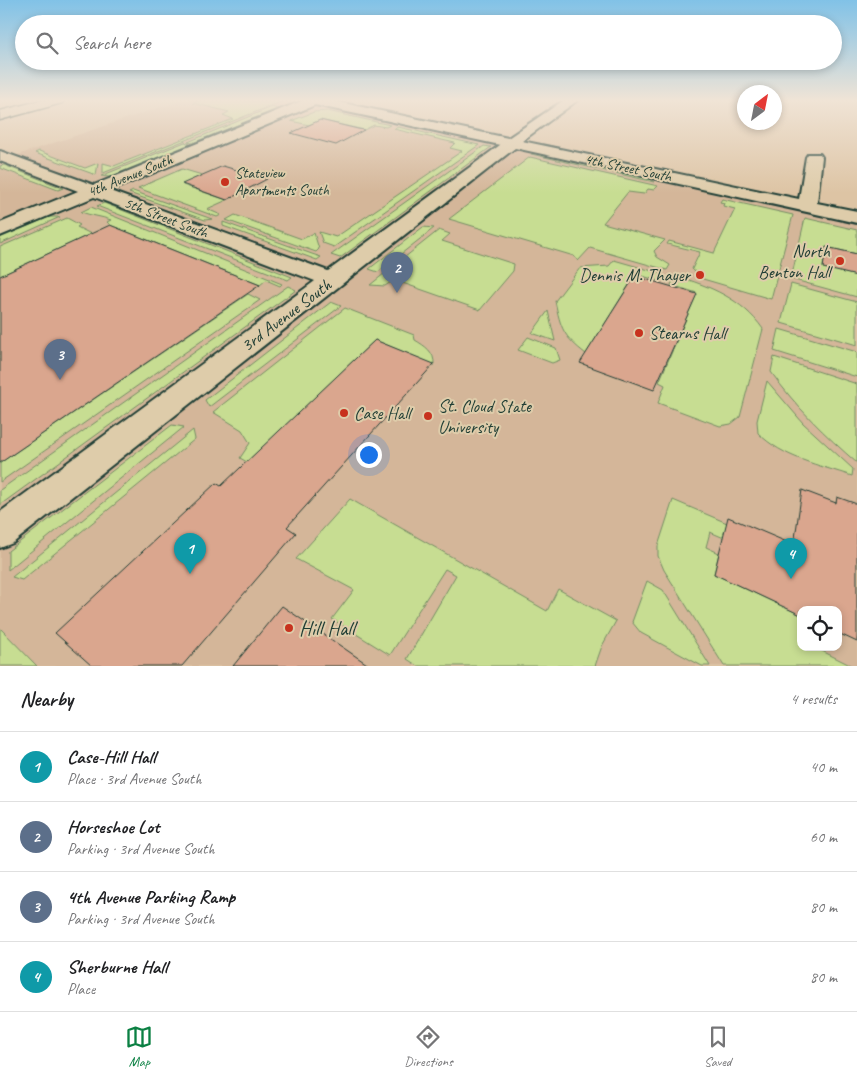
<!DOCTYPE html>
<html lang="en">
<head>
<meta charset="utf-8">
<style>
  body { margin:0; font-family:Caveat,sans-serif; background:#f2f2f2; color:#202124 }
  .controls { position:absolute; right:15px; bottom:15px; display:grid; overflow:hidden; border-radius:10px; box-shadow:0 2px 8px #0003 }
  .controls button { width:45px; height:45px; display:grid; place-items:center; padding:0; border:0; border-bottom:1px solid #e0e0e0; background:#fff; color:#202124; font:25px sans-serif }
  .compass { position:absolute; left:737px; top:85px; width:45px; height:45px; border-radius:50%; background:#fff; box-shadow:0 2px 8px #0003; rotate:32deg }
  .you { position:absolute; left:368px; top:454px; width:18px; height:18px; margin:-12px; border:4px solid #fff; border-radius:50%; background:#1a73e8; box-shadow:0 0 0 8px #1a73e833 }
  .badge { display:grid; place-items:center; width:32px; height:32px; border-radius:50%; background:#0b8043; color:#fff; font-size:16px; font-weight:700 }
  .pin { position:absolute; translate:-50% -41px; filter:drop-shadow(0 1px 2px #0008) }
  .pin::after { content:''; position:absolute; top:26px; width:18px; height:15px; background:inherit; clip-path:polygon(0 0,100% 0,50% 100%) }
  .list { margin:0; padding:0; list-style:none }
  h2 { display:flex; justify-content:space-between; align-items:center; height:65px; margin:0; padding:0 20px; font-size:21px }
  h2 small { font-size:16px; font-weight:400; color:#757577 }
  .list li { display:grid; grid-template-columns:32px 1fr auto; gap:15px; align-items:center; box-sizing:border-box; height:70px; padding:0 20px; border-top:1px solid #e0e0e0 }
  .list b { display:block; font-size:19px; white-space:nowrap }
  .list p { margin:0; font-size:16px; white-space:nowrap; color:#757577 }
  .list em { font-size:16px; font-style:normal; color:#757577 }
  .icon { flex:none; width:28px; height:28px; fill:none; stroke:currentColor; stroke-width:2; stroke-linecap:round; stroke-linejoin:round }
  .map { position:relative; flex:none; width:857px; height:666px; overflow:hidden }
  .search { position:absolute; background:#fff; box-shadow:0 2px 8px #0003; left:15px; right:15px; top:15px; height:55px; display:flex; align-items:center; gap:12px; box-sizing:border-box; padding:0 18px; border-radius:28px; color:#757577; font-size:19px }
  .sheet { height:345px; background:#fff }
  nav { display:flex; justify-content:space-around; align-items:center; box-sizing:border-box; height:70px; border-top:1px solid #e0e0e0; background:#fff; font-size:14px; color:#757577 }
  nav a { display:grid; justify-items:center; gap:2px }
  nav .on { color:#0b8043 }
  .map>svg:first-child { display:block }
  .built { fill:#d4b699; fill-rule:evenodd }
  .green { fill:#c7dd92; stroke:#738d63 }
  .building { fill:#daa68e; stroke:#1f3d34 }
  .lines { fill:none; stroke-linecap:round; stroke-linejoin:round }
  .street-casing { stroke:#1f3d34; stroke-width:4 }
  .secondary-casing { stroke:#1f3d34; stroke-width:3 }
  .street { fill:#deccaa; fill-rule:evenodd }
  .secondary { fill:#deccaa; fill-rule:evenodd }
  .poi-dot { fill:#c8321e; stroke:#deccaa; stroke-width:2 }
  .labels { text-anchor:middle; dominant-baseline:central; stroke-width:4; stroke-linejoin:round; paint-order:stroke }
  .far-street-label { font-size:15px; fill:#1f3d34; stroke:#deccaa }
  .far-poi-label { font-size:15px; fill:#1f3d34; stroke:#deccaa; text-anchor:start }
  .poi-label { font-size:18px; fill:#1f3d34; stroke:#deccaa; text-anchor:start }
  .street-label { font-size:18px; fill:#1f3d34; stroke:#deccaa }
  .near-poi-label { font-size:21px; fill:#1f3d34; stroke:#deccaa; text-anchor:start }
</style>
</head>
<body>
<div class="map">
<svg width="857" height="666" viewBox="0 0 857 666">
  <rect width="100%" height="100%" fill="#ddc4a4"/>
  <filter id="ink" filterUnits="userSpaceOnUse"><feTurbulence type="fractalNoise" baseFrequency=".02" numOctaves="2"/><feDisplacementMap in="SourceGraphic" scale="10" xChannelSelector="R" yChannelSelector="G"/><feConvolveMatrix kernelMatrix="1 2 1 2 8 2 1 2 1" color-interpolation-filters="sRGB"/></filter>
  <g filter="url(#ink)">
    <!-- built -->
    <path class="built" d="M182,100H297L857,223V666H0V161ZM801,610H838V647H801Z"/>
    <!-- green -->
    <path class="green" d="M201,100L283,101L103,173V163L114,166L233,119L223,115L229,112L193,103Z
      M272,107L277,109L192,143L188,142Z
      M327,111L390,125L386,127L374,125L364,130L320,120L309,125L291,121L314,112Z
      M398,127L479,145L334,247L323,243L319,232L336,237L462,151L450,148L455,143L394,129Z
      M185,142L190,144L109,177L101,176Z
      M484,146L491,147L340,258L331,255Z
      M39,151L85,168L98,163L96,175L35,153Z
      M536,153L650,179L654,182L531,154Z
      M530,157L658,186L654,190L648,189L644,194L628,192L603,223L665,240L654,251L657,257L670,265L667,270L590,248L578,261L574,256L449,219Z
      M4,165L63,188L58,190L0,168V166Z
      M182,169L202,175L183,185L227,200L207,209L221,215L217,217L138,188Z
      M133,191L212,219L205,220L129,193Z
      M722,199L793,215L771,299L703,279L692,269L700,252L667,244L669,241L714,253L735,209L723,206L724,203L720,202Z
      M104,203L292,277L288,280L97,206Z
      M91,207L282,284L280,286L266,280L260,285L110,225L107,222L111,220C100,216 92,216 81,212Z
      M235,215L302,239L314,233L319,249L316,252L226,220Z
      M49,217H60L0,244V238Z
      M67,218L80,225L77,227L91,234L0,276V247Z
      M805,218L857,230V254L826,247L823,267L857,276V297L791,279Z
      M223,222L312,254L321,257L317,260L223,226Z
      M423,227L434,228L378,272L369,269Z
      M439,230L450,234L442,241L514,264L513,271L480,310L394,280L385,286L370,285Z
      M614,260L663,274L659,281L636,274L586,354C563,336 561,329 555,301L580,268L609,266Z
      M676,276C710,286 742,299 763,329L740,417L731,424L720,426L658,403L665,385L659,382L697,293L671,285Z
      M791,284L857,302V345L781,323Z
      M288,286L296,290L0,505V490Z
      M248,294L260,300L0,482V463Z
      M331,302L341,306L209,407L205,400Z
      M345,308L414,335L415,340C425,346 435,352 434,365L375,340L247,462L240,458L250,443L242,430L213,412Z
      M548,311L555,341L532,333Z
      M779,329L857,352V377L774,351Z
      M528,337L556,348L560,360L552,363L518,350Z
      M774,357L857,384V463C825,435 796,407 771,372Z
      M767,381L803,423L853,469L852,476C819,465 783,458 758,433L757,421Z
      M172,425L184,427L8,570V551Z
      M193,430L195,439L22,580L12,577Z
      M350,499L547,611L558,589L616,621L602,646L595,666H418L407,659L456,575L445,569L390,655L332,619L354,590L296,559Z
      M673,500L727,523L724,538L710,532L706,547L719,553L714,574L801,615V647H814L852,666H724L664,570L658,556V546Z
      M647,581L663,590L710,666H702L641,633L632,622Z
      M0,628L37,666H0Z"/>
    <!-- building -->
    <path class="building" d="M320,120L358,129L364,130L336,145L291,133Z
      M223,166L267,179L227,200L182,184Z
      M110,225L260,285L0,463V276Z
      M826,247L857,254V276L823,268Z
      M635,276L697,294L654,390L580,363Z
      M375,340L434,364L287,527L296,533L182,666H92L55,633L216,483L221,486Z
      M802,490L836,503L837,497L857,504V642L838,633V610H801V615L714,574L728,517L794,545Z
      M282,606L370,666H233Z"/>
    <g class="lines">
      <!-- street casing -->
      <g class="street-casing">
        <path id="street" d="M304,100H329L508,138L564,100H578L522,141L799,199L806,157L808,154H820L822,157L817,203L857,211V223L515,148L13,543L0,548V512L315,281L94,197L0,236V223L78,191L0,161V151L94,185ZM315,105L500,145L328,271L110,191Z"/>
      </g>
      <!-- secondary casing -->
      <g class="secondary-casing">
        <path id="secondary" d="M42,100H64L62,103L0,120V111Z"/>
      </g>
      <!-- street -->
      <use href="#street" class="street"/>
      <!-- secondary -->
      <use href="#secondary" class="secondary"/>
    </g>
  </g>
  <!-- sky -->
  <linearGradient id="sky" x2="0" y2="1"><stop stop-color="#81c2e7"/><stop offset="0.52" stop-color="#f0e4d6"/><stop offset="1" stop-color="#f0e4d6" stop-opacity="0"/></linearGradient>
  <rect width="857" height="193" fill="url(#sky)"/>
  <!-- markers -->
  <g class="poi-dot">
    <circle cx="225" cy="182" r="5"/>
    <circle cx="840" cy="261" r="5"/>
    <circle cx="700" cy="275" r="5"/>
    <circle cx="639" cy="333" r="5"/>
    <circle cx="344" cy="413" r="5"/>
    <circle cx="428" cy="416" r="5"/>
    <circle cx="289" cy="628" r="5"/>
  </g>
  <g class="labels">
    <!-- far-street labels -->
    <g class="far-street-label">
      <text transform="translate(628 168) rotate(12)">4th Street South</text>
      <text transform="translate(130 176) rotate(-22)">4th Avenue South</text>
      <text transform="translate(166 218) rotate(21)">5th Street South</text>
    </g>
    <!-- far-poi labels -->
    <g class="far-poi-label">
      <text x="235" y="173">Stateview<tspan x="235" dy="17">Apartments South</tspan></text>
    </g>
    <!-- poi labels -->
    <g class="poi-label">
      <text x="830" y="251" text-anchor="end">North<tspan x="830" dy="21">Benton Hall</tspan></text>
      <text x="690" y="275" text-anchor="end">Dennis M. Thayer</text>
      <text x="649" y="333">Stearns Hall</text>
      <text x="438" y="406">St. Cloud State<tspan x="438" dy="21">University</tspan></text>
      <text x="354" y="413">Case Hall</text>
    </g>
    <!-- street labels -->
    <g class="street-label">
      <text transform="translate(286 315) rotate(-37)">3rd Avenue South</text>
    </g>
    <!-- near-poi labels -->
    <g class="near-poi-label">
      <text x="299" y="628">Hill Hall</text>
    </g>
  </g>
</svg>
<div class="controls">
<button><svg class="icon" aria-label="locate" viewBox="0 0 24 24"><circle cx="12" cy="12" r="6"/><path d="M12 2v4M12 18v4M2 12h4M18 12h4"/></svg></button>
</div>
<svg class="compass" viewBox="-18 -18 36 36"><path d="M0-13l5 13h-10z" fill="#e53935"/><path d="M0 13l5-13h-10z" fill="#757577"/></svg>
<div class="you"></div>
<div class="pin badge" style="left:190px;top:574px;background:#0f9aa8">1</div>
<div class="pin badge" style="left:397px;top:293px;background:#5c6f8a">2</div>
<div class="pin badge" style="left:60px;top:380px;background:#5c6f8a">3</div>
<div class="pin badge" style="left:791px;top:579px;background:#0f9aa8">4</div>
<div class="search"><svg class="icon" aria-label="search" viewBox="0 0 24 24"><circle cx="10" cy="10" r="6"/><path d="M15 15l6 6"/></svg>Search here</div>
</div>
<section class="sheet">
<h2>Nearby<small>4 results</small></h2>
<ul class="list">
<li><span class="badge" style="background:#0f9aa8">1</span><div><b>Case-Hill Hall</b><p>Place · 3rd Avenue South</p></div><em>40 m</em></li>
<li><span class="badge" style="background:#5c6f8a">2</span><div><b>Horseshoe Lot</b><p>Parking · 3rd Avenue South</p></div><em>60 m</em></li>
<li><span class="badge" style="background:#5c6f8a">3</span><div><b>4th Avenue Parking Ramp</b><p>Parking · 3rd Avenue South</p></div><em>80 m</em></li>
<li><span class="badge" style="background:#0f9aa8">4</span><div><b>Sherburne Hall</b><p>Place</p></div><em>80 m</em></li>
</ul>
</section>
<nav>
<a class="on"><svg class="icon" aria-label="map" viewBox="0 0 24 24"><path d="M3 6l6-2 6 2 6-2v14l-6 2-6-2-6 2zM9 4v14M15 6v14"/></svg>Map</a>
<a><svg class="icon" aria-label="directions" viewBox="0 0 24 24"><path d="M12 3l9 9-9 9-9-9zM9 14v-3h6M13 9l2 2-2 2"/></svg>Directions</a>
<a><svg class="icon" aria-label="saved" viewBox="0 0 24 24"><path d="M7 4h10v16l-5-4-5 4z"/></svg>Saved</a>
</nav>
</body>
</html>
